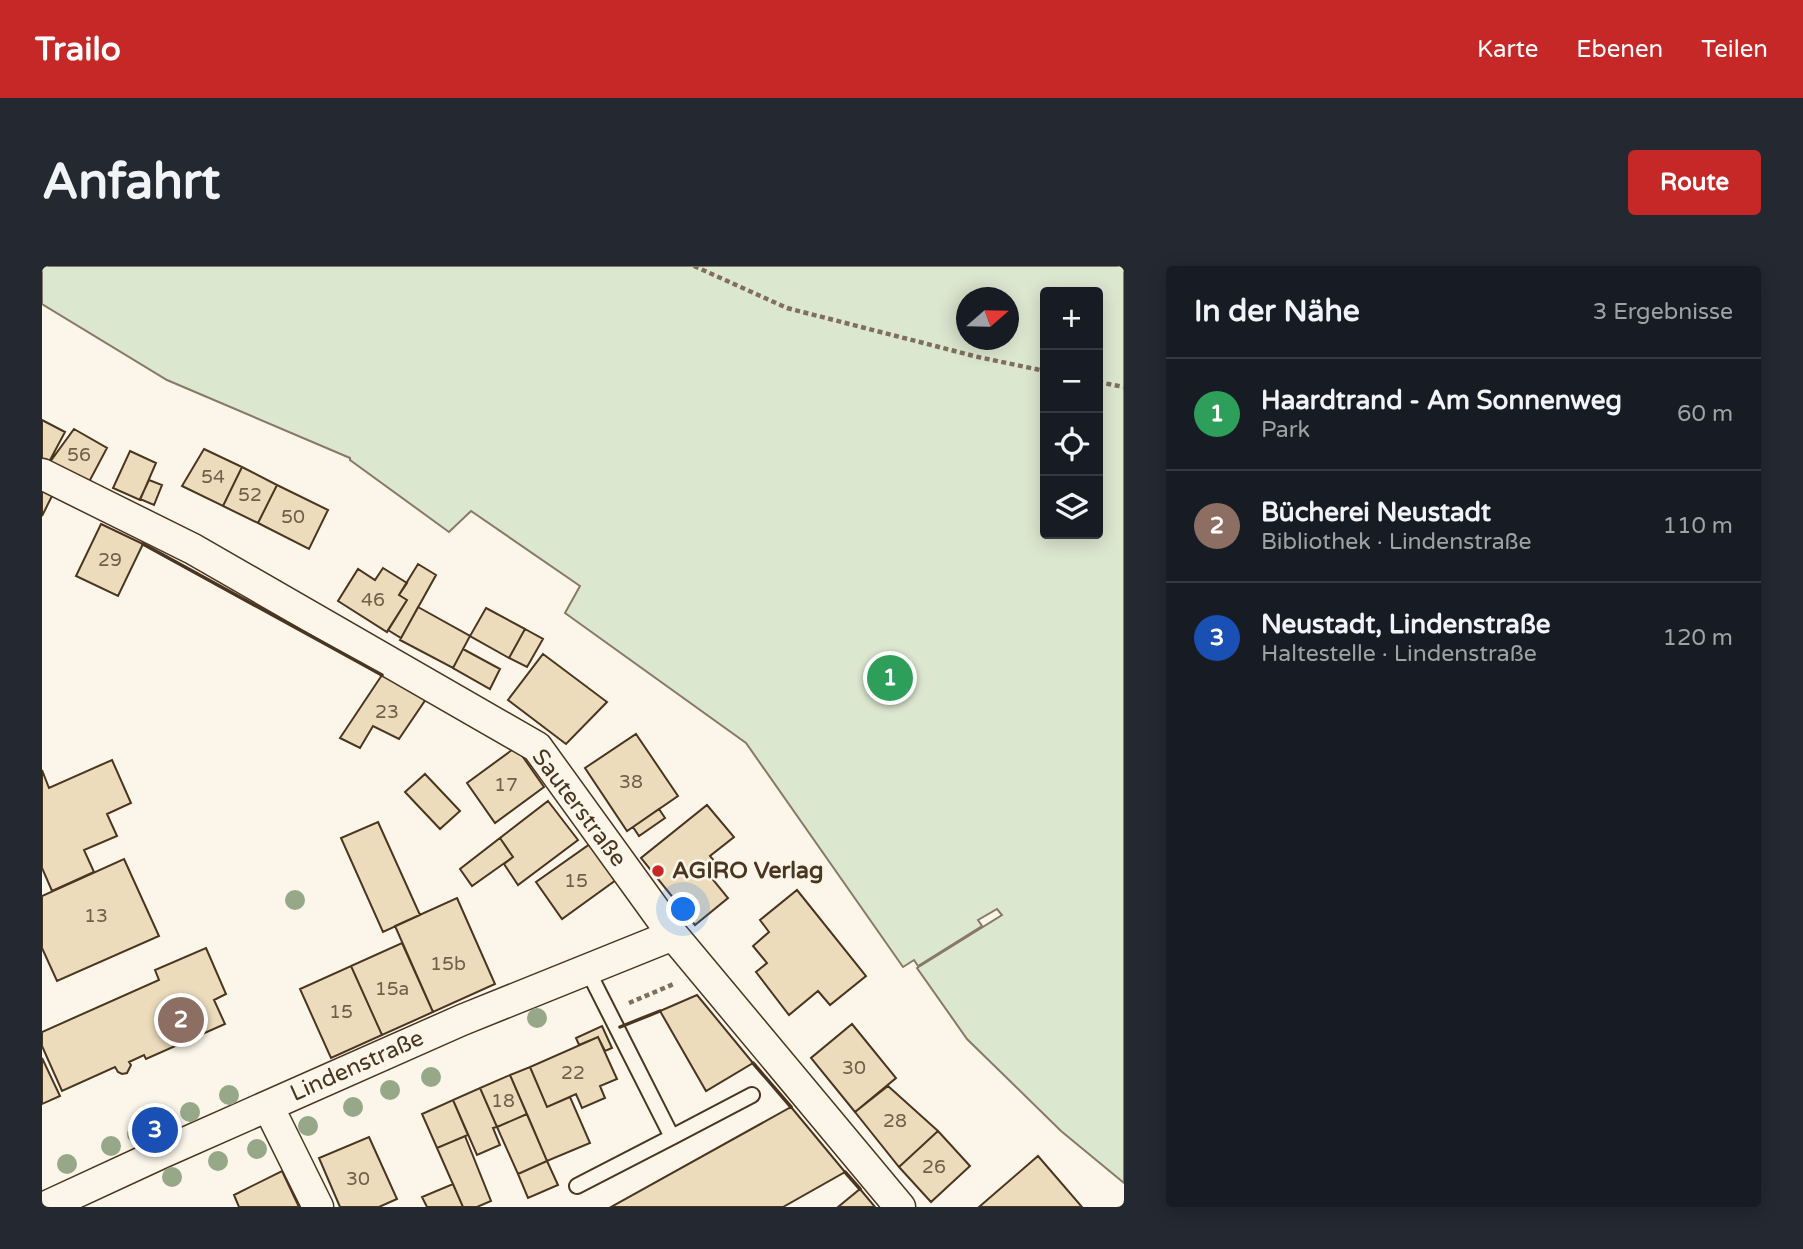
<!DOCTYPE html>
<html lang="de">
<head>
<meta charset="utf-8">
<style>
  body { margin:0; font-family:"Varela Round",sans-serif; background:#242831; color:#f1f3f6 }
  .controls { position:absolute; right:21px; top:21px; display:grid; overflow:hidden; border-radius:7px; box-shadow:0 4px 18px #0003 }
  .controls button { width:63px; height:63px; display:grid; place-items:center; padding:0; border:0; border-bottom:2px solid #363941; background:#171b24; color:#f1f3f6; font:35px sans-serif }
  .compass { position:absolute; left:914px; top:21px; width:63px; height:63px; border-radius:50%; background:#171b24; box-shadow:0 4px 18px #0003; rotate:70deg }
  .you { position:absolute; left:642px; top:644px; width:24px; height:24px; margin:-18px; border:5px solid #fff; border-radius:50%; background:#1a73e8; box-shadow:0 0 0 10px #1a73e833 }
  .badge { display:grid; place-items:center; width:46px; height:46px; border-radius:50%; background:#c62828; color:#fff; font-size:23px; font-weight:700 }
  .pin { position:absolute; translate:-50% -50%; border:4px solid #fff; box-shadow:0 2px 7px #0006 }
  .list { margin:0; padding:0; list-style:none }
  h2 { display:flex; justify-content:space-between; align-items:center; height:91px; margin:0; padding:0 28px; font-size:30px }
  h2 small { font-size:23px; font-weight:400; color:#9ea1a6 }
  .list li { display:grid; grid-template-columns:46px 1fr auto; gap:21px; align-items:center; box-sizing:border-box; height:112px; padding:0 28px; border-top:2px solid #363941 }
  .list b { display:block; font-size:26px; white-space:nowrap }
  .list p { margin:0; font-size:23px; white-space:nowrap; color:#9ea1a6 }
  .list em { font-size:23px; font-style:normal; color:#9ea1a6 }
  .icon { flex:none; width:38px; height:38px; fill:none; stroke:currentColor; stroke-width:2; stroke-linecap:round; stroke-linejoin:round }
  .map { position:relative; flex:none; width:1082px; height:941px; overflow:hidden; border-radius:7px }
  header { display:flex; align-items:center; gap:42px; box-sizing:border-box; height:98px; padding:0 35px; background:#c62828; color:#fff }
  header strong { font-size:33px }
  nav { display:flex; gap:38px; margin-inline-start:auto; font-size:24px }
  .intro { display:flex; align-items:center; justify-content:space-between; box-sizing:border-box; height:168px; padding:0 42px }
  h1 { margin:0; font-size:49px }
  .button { padding:18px 32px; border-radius:7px; background:#c62828; color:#fff; font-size:24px; font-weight:700 }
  main { display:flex; gap:42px; padding:0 42px }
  aside { flex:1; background:#171b24; border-radius:7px; box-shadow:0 4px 18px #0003 }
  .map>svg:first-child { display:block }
  .green { fill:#dce7d0; stroke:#887966; stroke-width:2; fill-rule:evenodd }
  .building { fill:#ecdcbc; stroke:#4a3520; stroke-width:2 }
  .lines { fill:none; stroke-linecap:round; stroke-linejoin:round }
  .lane-casing { stroke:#4a3520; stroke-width:18 }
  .street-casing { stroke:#4a3520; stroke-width:33 }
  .path { stroke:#7f6f5c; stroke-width:4.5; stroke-dasharray:5 3.5; stroke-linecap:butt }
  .lane { stroke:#fbf6e9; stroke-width:14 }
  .street { stroke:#fbf6e9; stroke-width:30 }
  .wall { stroke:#4a3520; stroke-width:3.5 }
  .tree { fill:#96a887 }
  .poi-dot { fill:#c62828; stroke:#fbf6e9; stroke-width:2.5 }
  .labels { text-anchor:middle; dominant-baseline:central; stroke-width:5; stroke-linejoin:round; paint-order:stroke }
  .number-label { font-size:19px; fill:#725f47 }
  .street-label { font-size:23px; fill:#4a3520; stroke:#fbf6e9 }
  .poi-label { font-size:23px; font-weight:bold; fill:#4a3520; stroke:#fbf6e9; text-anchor:start }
</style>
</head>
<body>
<header>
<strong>Trailo</strong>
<nav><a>Karte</a><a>Ebenen</a><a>Teilen</a></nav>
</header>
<div class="intro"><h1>Anfahrt</h1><a class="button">Route</a></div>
<main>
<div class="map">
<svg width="1082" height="941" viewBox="0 0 1082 941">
  <rect width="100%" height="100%" fill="#fbf6e9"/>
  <!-- green -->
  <path class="green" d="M0,0H1082V917L1019,865L925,773L875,702L960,649L955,643L936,654L940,660L876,700L872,694L861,701L704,477L523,347L538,320L429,245L407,266L308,194V192L125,114L0,38ZM1003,26H1056V268H1003ZM924,32H966V74H924Z"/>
  <!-- building -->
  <path class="building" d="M0,154L23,166L7,196L0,192Z
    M32,163L65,182L47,216L8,196Z
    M162,183L200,201L181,240L140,220Z
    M88,185L114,197L98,234L71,222Z
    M200,201L235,219L216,257L181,240Z
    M107,214L120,219L112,239L98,233Z
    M235,219L286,244L267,283L216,257Z
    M0,220L12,226L0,250Z
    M59,258L101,278L76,330L34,310Z
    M376,298L394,309L359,372L346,364L365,334L357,329Z
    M341,302L365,317L357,329L365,334L345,366L296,335L316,303L333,314Z
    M376,341L428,370L411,402L358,374Z
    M444,342L483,363L467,392L428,370Z
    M483,363L501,373L485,401L467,392Z
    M421,383L458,403L448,423L411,402Z
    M501,388L565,436L524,478L466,434Z
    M340,409L384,433L357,473L331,460L318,482L298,472Z
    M594,468L636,530L585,565L543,502Z
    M474,481L502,521L453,557L425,517Z
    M70,494L89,537L65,548L75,570L42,584L52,606L10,625L0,602V504L7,522Z
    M383,508L418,545L398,563L363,526Z
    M506,535L536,574L476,619L462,598L471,591L458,572Z
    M665,539L692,571L668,590L673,596L663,604L686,632L653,659L599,592Z
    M617,543L623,552L597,570L591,561Z
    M336,556L378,649L341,666L299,572Z
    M458,572L471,591L430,620L418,603Z
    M548,578L574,614L520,653L494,616Z
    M82,593L117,670L15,715L0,682V630Z
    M755,624L824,710L788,739L776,725L747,749L714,706L725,697L711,680L727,666L718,654Z
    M415,632L453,718L391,746L353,660Z
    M360,677L391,746L340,769L309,700Z
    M164,682L184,728L172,734L183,758L104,793L102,789L87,796L89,799L85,807L80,808L76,806L73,801L20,825L0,780V766L117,714L113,704Z
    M309,700L340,769L289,792L258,723Z
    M655,729L711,797L664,825L618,745Z
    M810,758L854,812L813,846L769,792Z
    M560,760L570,782L563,785L556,771L537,779L534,772Z
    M556,771L575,813L558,820L563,832L540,842L534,828L505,841L488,801Z
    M0,792L18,830L0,838Z
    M488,801L505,841L528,831L548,877L505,895L468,809Z
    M468,809L485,848L455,861L438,822Z
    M846,820L896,865L857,901L813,846Z
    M438,822L455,861L451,862L458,879L435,889L411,834Z
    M411,834L426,869L395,882L380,848Z
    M749,841L803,906L741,941H569Z
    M485,848L505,895L476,908L455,861Z
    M896,865L928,900L889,936L857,901Z
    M423,870L449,935L435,941H421L395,882Z
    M327,871L355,933L337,941H298L277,892Z
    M996,890L1040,941H937Z
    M505,895L516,919L486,932L476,908Z
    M240,905L257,941H197L192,929Z
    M411,918L421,941H385L380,931Z
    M818,923L833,941H796Z"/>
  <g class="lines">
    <!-- lane casing -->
    <g class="lane-casing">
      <path id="lane" d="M546,705L630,871L710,829
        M535,920L630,871"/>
    </g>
    <!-- street casing -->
    <g class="street-casing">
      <path id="street" d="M0,208L151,283L495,481L631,669L858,941
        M226,840L276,941
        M3,941L122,886L420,754L631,669"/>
    </g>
    <!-- path -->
    <path class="path" d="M652,0L745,42L936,91L1003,105
      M1056,116L1082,121
      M587,737L634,717"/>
    <!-- lane -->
    <use href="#lane" class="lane"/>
    <!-- street -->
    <use href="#street" class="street"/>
    <!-- wall -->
    <path class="wall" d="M101,278L340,409
      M578,761L618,745
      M711,797L749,841
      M803,906L818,923"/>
  </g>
  <!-- trees -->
  <g class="tree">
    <circle cx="253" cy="634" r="10"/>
    <circle cx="495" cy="752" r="10"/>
    <circle cx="389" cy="811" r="10"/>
    <circle cx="348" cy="824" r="10"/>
    <circle cx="187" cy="829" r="10"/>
    <circle cx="311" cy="841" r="10"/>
    <circle cx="148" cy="846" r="10"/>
    <circle cx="266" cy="860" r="10"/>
    <circle cx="95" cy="868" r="10"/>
    <circle cx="69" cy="880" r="10"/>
    <circle cx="215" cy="883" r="10"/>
    <circle cx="176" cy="895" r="10"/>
    <circle cx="25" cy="898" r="10"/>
    <circle cx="130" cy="911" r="10"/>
  </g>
  <!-- markers -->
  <circle class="poi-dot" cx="616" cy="605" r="7"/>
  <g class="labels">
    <!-- number labels -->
    <g class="number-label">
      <text x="37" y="189">56</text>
      <text x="171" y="211">54</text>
      <text x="208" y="229">52</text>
      <text x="251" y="251">50</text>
      <text x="68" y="294">29</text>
      <text x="331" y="334">46</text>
      <text x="345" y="446">23</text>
      <text x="589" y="516">38</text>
      <text x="464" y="519">17</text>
      <text x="534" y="615">15</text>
      <text x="54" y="650">13</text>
      <text x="406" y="698">15b</text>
      <text x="350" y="723">15a</text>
      <text x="299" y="746">15</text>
      <text x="812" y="802">30</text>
      <text x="531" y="807">22</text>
      <text x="461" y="835">18</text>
      <text x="853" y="855">28</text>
      <text x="892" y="901">26</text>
      <text x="316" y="913">30</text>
    </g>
    <!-- street labels -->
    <g class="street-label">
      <text transform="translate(537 542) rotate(53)">Sauterstraße</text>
      <text transform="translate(315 800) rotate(-24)">Lindenstraße</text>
    </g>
    <!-- poi labels -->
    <g class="poi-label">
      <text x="630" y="605">AGIRO Verlag</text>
    </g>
  </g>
</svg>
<div class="controls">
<button>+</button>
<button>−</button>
<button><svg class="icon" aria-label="locate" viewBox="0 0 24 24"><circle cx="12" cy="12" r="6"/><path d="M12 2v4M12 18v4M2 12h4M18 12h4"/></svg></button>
<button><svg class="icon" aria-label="layers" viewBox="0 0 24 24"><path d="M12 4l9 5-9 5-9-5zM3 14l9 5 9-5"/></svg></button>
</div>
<svg class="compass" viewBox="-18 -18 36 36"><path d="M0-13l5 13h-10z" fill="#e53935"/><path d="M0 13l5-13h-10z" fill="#9ea1a6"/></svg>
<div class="you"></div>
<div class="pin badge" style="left:848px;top:412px;background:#2e9e5b">1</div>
<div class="pin badge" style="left:139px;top:754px;background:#8d6e63">2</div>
<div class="pin badge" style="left:113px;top:864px;background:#1a4fb4">3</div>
</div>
<aside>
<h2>In der Nähe<small>3 Ergebnisse</small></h2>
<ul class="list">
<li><span class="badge" style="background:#2e9e5b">1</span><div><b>Haardtrand - Am Sonnenweg</b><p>Park</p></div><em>60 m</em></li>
<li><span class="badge" style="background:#8d6e63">2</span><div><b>Bücherei Neustadt</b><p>Bibliothek · Lindenstraße</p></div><em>110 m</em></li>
<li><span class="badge" style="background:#1a4fb4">3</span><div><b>Neustadt, Lindenstraße</b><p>Haltestelle · Lindenstraße</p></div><em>120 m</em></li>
</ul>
</aside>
</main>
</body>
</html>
